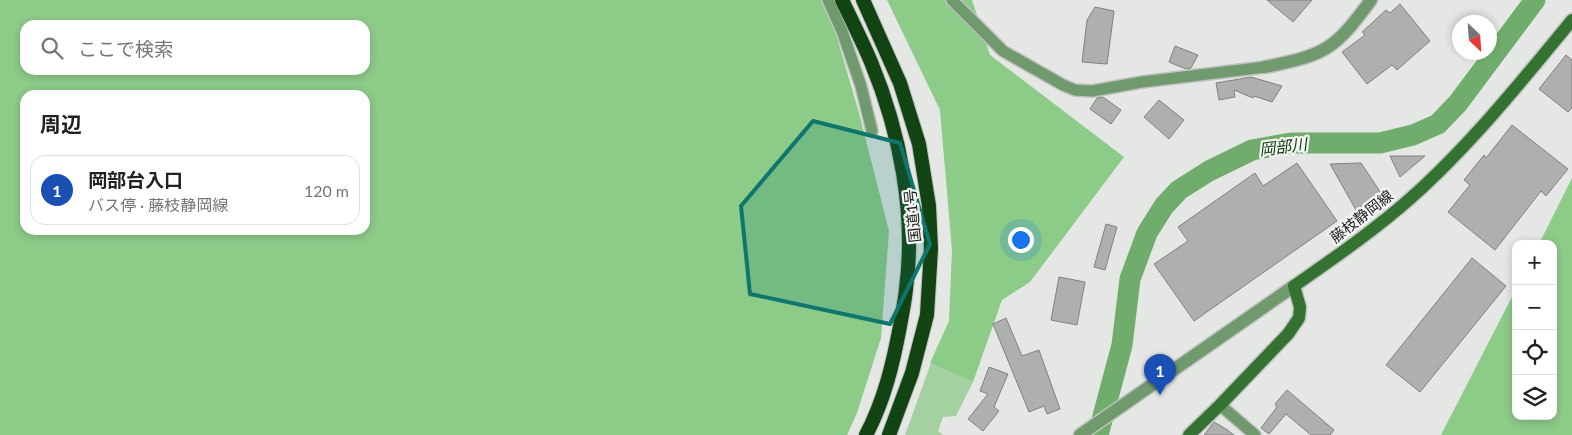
<!DOCTYPE html>
<html lang="ja">
<head>
<meta charset="utf-8">
<style>
  body { margin:0; font-family:Lato,"Noto Sans JP",sans-serif; background:#f6f6f6; color:#202124 }
  .controls { position:absolute; right:15px; bottom:15px; display:grid; overflow:hidden; border-radius:10px; box-shadow:0 2px 8px #0003 }
  .controls button { width:45px; height:45px; display:grid; place-items:center; padding:0; border:0; border-bottom:1px solid #e0e0e0; background:#fff; color:#202124; font:25px sans-serif }
  .compass { position:absolute; left:1452px; top:15px; width:45px; height:45px; border-radius:50%; background:#fff; box-shadow:0 2px 8px #0003; rotate:155deg }
  .you { position:absolute; left:1020px; top:239px; width:18px; height:18px; margin:-12px; border:4px solid #fff; border-radius:50%; background:#1a73e8; box-shadow:0 0 0 8px #1a73e833 }
  .badge { display:grid; place-items:center; width:32px; height:32px; border-radius:50%; background:#7753cd; color:#fff; font-size:16px; font-weight:700 }
  .pin { position:absolute; translate:-50% -41px; filter:drop-shadow(0 1px 2px #0008) }
  .pin::after { content:''; position:absolute; top:26px; width:18px; height:15px; background:inherit; clip-path:polygon(0 0,100% 0,50% 100%) }
  .list { margin:0; padding:0; list-style:none }
  h2 { display:flex; justify-content:space-between; align-items:center; height:65px; margin:0; padding:0 20px; font-size:21px }
  h2 small { font-size:16px; font-weight:400; color:#757577 }
  .list li { display:grid; grid-template-columns:32px 1fr auto; gap:15px; align-items:center; box-sizing:border-box; height:70px; margin:0 10px 10px; padding:0 10px; border:1px solid #e0e0e0; border-radius:15px }
  .list b { display:block; font-size:19px; white-space:nowrap }
  .list p { margin:0; font-size:16px; white-space:nowrap; color:#757577 }
  .list em { font-size:16px; font-style:normal; color:#757577 }
  .icon { flex:none; width:28px; height:28px; fill:none; stroke:currentColor; stroke-width:2; stroke-linecap:round; stroke-linejoin:round }
  .map { position:relative; flex:none; width:1572px; height:435px; overflow:hidden }
  .search { position:absolute; background:#fff; box-shadow:0 2px 8px #0003; left:20px; top:20px; width:350px; height:55px; display:flex; align-items:center; gap:12px; box-sizing:border-box; padding:0 18px; border-radius:15px; color:#757577; font-size:19px }
  .panel { position:absolute; background:#fff; box-shadow:0 2px 8px #0003; left:20px; top:90px; width:350px; height:145px; border-radius:15px }
  .map>svg:first-child { display:block }
  .green { fill:#a5d1a2 }
  .forest { fill:#8dcb89; fill-rule:evenodd }
  .lines { fill:none; stroke-linecap:round; stroke-linejoin:round }
  .river { stroke:#70ad6d; stroke-width:21 }
  .building { fill:#adb0ad; stroke:#80827f }
  .minor-casing { stroke:#c0c2c0; stroke-width:14 }
  .tertiary-casing { stroke:#c0c2c0; stroke-width:15 }
  .secondary-casing { stroke:#c0c2c0; stroke-width:15 }
  .trunk-casing { stroke:#c0c2c0; stroke-width:16 }
  .minor { stroke:#71996e; stroke-width:11 }
  .tertiary { stroke:#71996e; stroke-width:12 }
  .secondary { stroke:#347232; stroke-width:12 }
  .trunk { stroke:#124413; stroke-width:14 }
  .marked { fill:#0f766e; fill-opacity:0.2; stroke:#0f766e; stroke-width:4; stroke-linejoin:round }
  .labels { text-anchor:middle; dominant-baseline:central; stroke-width:4.5; stroke-linejoin:round; paint-order:stroke }
  .street-label { font-size:15px; fill:#1b1c1b; stroke:#f2f5f1 }
  .water-label { font-size:16px; font-style:italic; fill:#0d380d; stroke:#f2f5f1 }
</style>
</head>
<body>
<div class="map">
<svg width="1572" height="435" viewBox="0 0 1572 435">
  <rect width="100%" height="100%" fill="#e4e7e4"/>
  <!-- green -->
  <path class="green" d="M931,363L973,382L956,416L943,417L938,431L943,435H905Z"/>
  <!-- forest -->
  <path class="forest" d="M0,0H826L859,113L889,231L881,338L857,413L847,435H0ZM25,25H365V70H25ZM25,95H365V230H25Z
    M887,0H972L990,55L1124,157L1030,282L1002,300L973,382L930,363L949,321L952,251L940,110Z
    M1572,178V435H1441L1516,289V416H1553V244H1539Z"/>
  <g class="lines">
    <!-- river -->
    <path class="river" d="M1098,435L1122,345L1130,279L1147,233L1164,206L1179,190L1209,171L1252,150L1291,143H1380L1413,135L1438,124L1458,103L1535,0"/>
  </g>
  <!-- building -->
  <path class="building" d="M1267,0H1312L1293,22Z
    M1400,4L1430,41L1397,70L1392,65L1367,84L1342,52L1365,35L1362,32L1386,10L1390,13Z
    M1095,7L1114,11L1107,64L1082,62L1087,20Z
    M1175,46L1198,55L1191,68L1186,69L1169,62Z
    M1566,55L1572,60V108L1568,112L1539,89Z
    M1251,77L1282,86L1272,102L1254,96L1253,98L1234,90L1235,97L1219,100L1216,83Z
    M1103,97L1121,110L1111,124L1090,109L1097,98Z
    M1159,100L1184,120L1169,139L1144,117Z
    M1512,125L1568,169L1546,196L1541,191L1495,250L1448,212L1470,185L1464,180L1484,155L1486,158Z
    M1390,156H1425L1400,177Z
    M1297,163L1337,221L1194,321L1154,264L1188,241L1178,227L1255,173L1263,186Z
    M1361,163L1381,193L1356,210L1330,164Z
    M1106,224L1117,227L1105,270L1094,267Z
    M1472,258L1506,286L1420,392L1386,365Z
    M1059,277L1085,282L1077,325L1051,320Z
    M1006,318L1022,356L1039,350L1060,409L1047,414L1044,406L1029,412L993,324Z
    M989,367L1008,374L994,407L999,411L983,431L968,419L988,394L980,391Z
    M1287,390L1334,430L1330,435H1311L1286,414L1269,434L1261,428L1277,407L1275,404Z
    M1214,422L1226,429L1234,435H1204Z"/>
  <g class="lines">
    <!-- minor casing -->
    <g class="minor-casing">
      <path id="minor" d="M828,0L842,31L861,86L872,131
        M952,0L1003,51L1063,85L1075,90L1092,91L1142,82L1265,67
        M1220,405L1255,435"/>
    </g>
    <!-- tertiary casing -->
    <g class="tertiary-casing">
      <path id="tertiary" d="M1265,67C1326,55 1335,49 1371,0
        M1080,435L1294,286"/>
    </g>
    <!-- secondary casing -->
    <g class="secondary-casing">
      <path id="secondary" d="M1189,435L1220,405L1288,334L1299,318L1300,307L1294,286C1334,258 1375,230 1412,197C1471,144 1522,81 1572,20"/>
    </g>
    <!-- trunk casing -->
    <g class="trunk-casing">
      <path id="trunk" d="M842,0C852,21 862,41 871,62C900,132 916,213 906,289C905,301 902,314 900,326C893,364 884,401 866,435
        M863,0L900,83L919,144L929,206L931,249L927,315L912,373L889,435"/>
    </g>
    <!-- minor -->
    <use href="#minor" class="minor"/>
    <!-- tertiary -->
    <use href="#tertiary" class="tertiary"/>
    <!-- secondary -->
    <use href="#secondary" class="secondary"/>
    <!-- trunk -->
    <use href="#trunk" class="trunk"/>
  </g>
  <!-- marked area -->
  <path class="marked" d="M813,121L900,143L930,244L890,324L750,294L741,206Z"/>
  <g class="labels">
    <!-- street labels -->
    <g class="street-label">
      <text transform="translate(912 216) rotate(-96)">国道1号</text>
      <text transform="translate(1361 216) rotate(-38)">藤枝静岡線</text>
    </g>
    <!-- water labels -->
    <g class="water-label">
      <text transform="translate(1283 146) rotate(-7)">岡部川</text>
    </g>
  </g>
</svg>
<div class="controls">
<button>+</button>
<button>−</button>
<button><svg class="icon" aria-label="locate" viewBox="0 0 24 24"><circle cx="12" cy="12" r="6"/><path d="M12 2v4M12 18v4M2 12h4M18 12h4"/></svg></button>
<button><svg class="icon" aria-label="layers" viewBox="0 0 24 24"><path d="M12 4l9 5-9 5-9-5zM3 14l9 5 9-5"/></svg></button>
</div>
<svg class="compass" viewBox="-18 -18 36 36"><path d="M0-13l5 13h-10z" fill="#e53935"/><path d="M0 13l5-13h-10z" fill="#757577"/></svg>
<div class="you"></div>
<div class="pin badge" style="left:1160px;top:395px;background:#1a4fb4">1</div>
<div class="search"><svg class="icon" aria-label="search" viewBox="0 0 24 24"><circle cx="10" cy="10" r="6"/><path d="M15 15l6 6"/></svg>ここで検索</div>
<section class="panel">
<h2>周辺<small></small></h2>
<ul class="list">
<li><span class="badge" style="background:#1a4fb4">1</span><div><b>岡部台入口</b><p>バス停 · 藤枝静岡線</p></div><em>120 m</em></li>
</ul>
</section>
</div>
</body>
</html>
